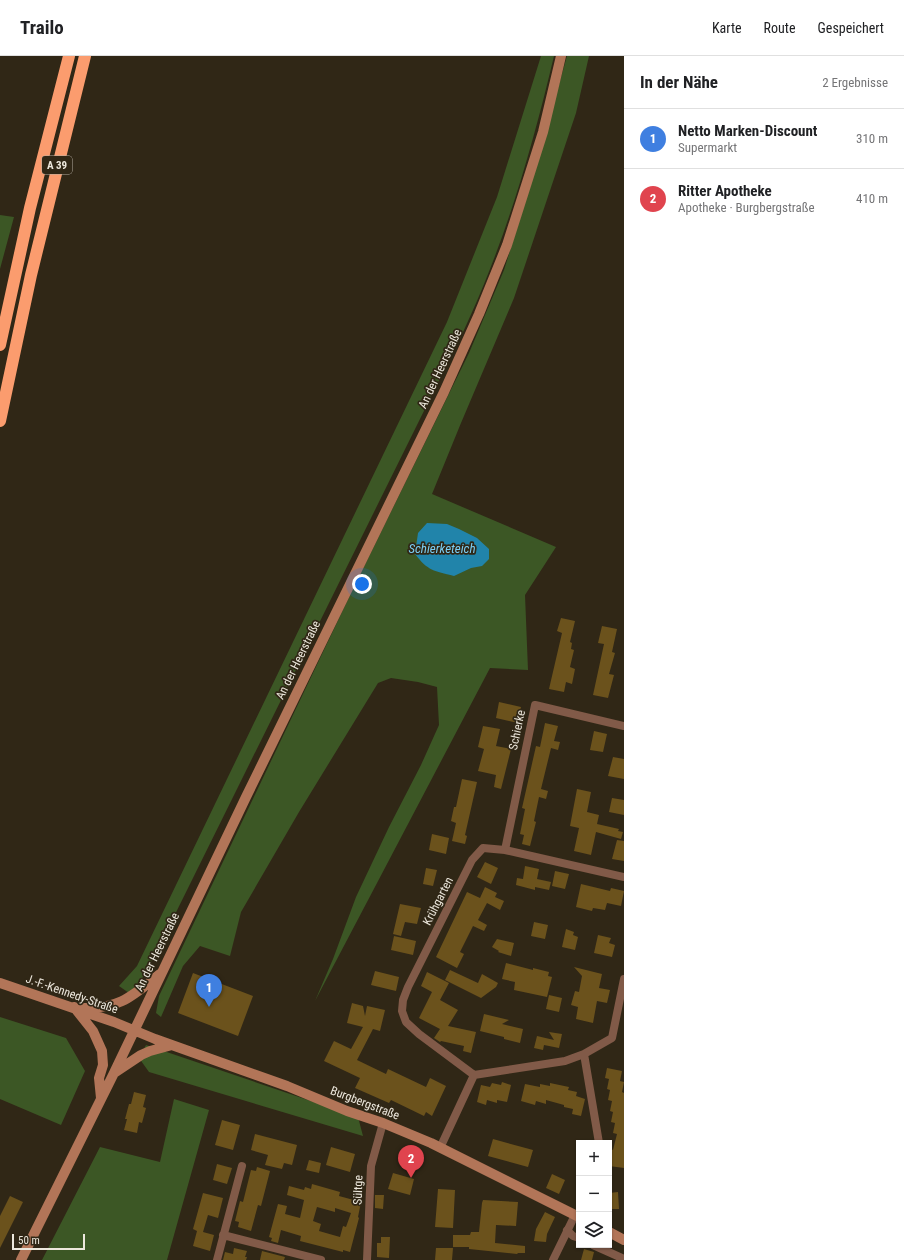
<!DOCTYPE html>
<html lang="de">
<head>
<meta charset="utf-8">
<style>
  body { margin:0; font-family:"Roboto Condensed",sans-serif; background:#f6f6f6; color:#202124 }
  .controls { position:absolute; right:12px; bottom:12px; display:grid; overflow:hidden; border-radius:0px; box-shadow:0 1px 3px #0004 }
  .controls button { width:36px; height:36px; display:grid; place-items:center; padding:0; border:0; border-bottom:1px solid #e0e0e0; background:#fff; color:#202124; font:20px sans-serif }
  .scale { position:absolute; left:12px; bottom:10px; width:73px; box-sizing:border-box; padding-left:4px; border:2px solid #ece7dc; border-top:0; font-size:11px; line-height:14px; white-space:nowrap; color:#ece7dc; -webkit-text-stroke:3px #302716; paint-order:stroke }
  .you { position:absolute; left:362px; top:528px; width:14px; height:14px; margin:-10px; border:3px solid #fff; border-radius:50%; background:#1a73e8; box-shadow:0 0 0 6px #1a73e833 }
  .badge { display:grid; place-items:center; width:26px; height:26px; border-radius:50%; background:#646935; color:#fff; font-size:13px; font-weight:700 }
  .pin { position:absolute; translate:-50% -33px; filter:drop-shadow(0 1px 2px #0008) }
  .pin::after { content:''; position:absolute; top:21px; width:14px; height:12px; background:inherit; clip-path:polygon(0 0,100% 0,50% 100%) }
  .list { margin:0; padding:0; list-style:none }
  h2 { display:flex; justify-content:space-between; align-items:center; height:52px; margin:0; padding:0 16px; font-size:17px }
  h2 small { font-size:13px; font-weight:400; color:#757577 }
  .list li { display:grid; grid-template-columns:26px 1fr auto; gap:12px; align-items:center; box-sizing:border-box; height:60px; padding:0 16px; border-top:1px solid #e0e0e0 }
  .list b { display:block; font-size:15px; white-space:nowrap }
  .list p { margin:0; font-size:13px; white-space:nowrap; color:#757577 }
  .list em { font-size:13px; font-style:normal; color:#757577 }
  .icon { flex:none; width:22px; height:22px; fill:none; stroke:currentColor; stroke-width:2; stroke-linecap:round; stroke-linejoin:round }
  .map { position:relative; flex:none; width:624px; height:1204px; overflow:hidden }
  header { display:flex; align-items:center; gap:24px; box-sizing:border-box; height:56px; padding:0 20px; background:#fff; border-bottom:1px solid #e0e0e0 }
  header strong { font-size:19px }
  nav { display:flex; gap:22px; margin-inline-start:auto; font-size:14px }
  main { display:flex }
  aside { flex:1; background:#fff }
  .map>svg:first-child { display:block }
  .green { fill:#3c5725 }
  .water { fill:#2184aa }
  .building { fill:#6b521c; fill-rule:evenodd }
  .lines { fill:none; stroke-linecap:round; stroke-linejoin:round }
  .street { stroke:#815a48; stroke-width:8 }
  .secondary { stroke:#b27558; stroke-width:10 }
  .highway { stroke:#fb9c6e; stroke-width:12 }
  .labels { text-anchor:middle; dominant-baseline:central; stroke-width:3.5; stroke-linejoin:round; paint-order:stroke }
  .shield { fill:#302716; stroke:#b4ada1; stroke-width:1 }
  .shield-label { font-size:11px; font-weight:bold; fill:#ece7dc }
  .street-label { font-size:12px; fill:#ece7dc; stroke:#302716 }
  .water-label { font-size:13px; font-style:italic; fill:#7ccef3; stroke:#302716 }
</style>
</head>
<body>
<header>
<strong>Trailo</strong>
<nav><a>Karte</a><a>Route</a><a>Gespeichert</a></nav>
</header>
<main>
<div class="map">
<svg width="624" height="1204" viewBox="0 0 624 1204">
  <rect width="100%" height="100%" fill="#302716"/>
  <!-- green -->
  <path class="green" d="M541,0H554C537,72 517,144 490,213C482,234 473,254 464,274L147,915L141,924L129,937L119,930L137,910L447,266L497,141Z
    M567,0H589L576,57L514,242L461,367L432,438L556,491L525,539L528,614L490,612L315,945L333,903L356,841L389,771L421,709L439,669L437,631L418,626L391,622L378,627L299,756L241,856L230,900L200,890L183,910L161,961L156,957L159,940L353,533L469,297L504,214L533,121Z
    M0,159L14,161L0,213Z
    M0,961L66,982L85,1015L61,1069L0,1043Z
    M146,989L358,1061L363,1080L149,1016L139,1002Z
    M174,1043L209,1054L167,1204H42L100,1091L160,1106Z"/>
  <!-- water -->
  <path class="water" d="M427,467L447,468L459,473L477,482L489,493V503L482,510L471,512L454,520C434,515 428,515 415,498L418,477Z"/>
  <!-- building -->
  <path class="building" d="M561,562L575,565L570,586L572,587L571,593L574,594L570,611L575,613L572,628L566,626L564,636L549,633L562,577L557,575Z
    M602,570L617,573L612,596L615,597L609,618L614,619L608,642L593,639L604,588L598,587Z
    M499,646L521,651L518,667L496,662Z
    M545,667L558,670L554,685L560,686L558,694L551,692L541,733L548,735L546,743L539,741L534,765L536,766L530,790L522,788L524,779L520,778L525,753L522,752L536,690L540,691Z
    M483,670L500,673L496,690L511,693L501,733L494,731L496,719L478,715L484,693L478,691Z
    M594,675L607,678L603,696L590,694Z
    M613,701L624,703V723L608,720Z
    M462,723L477,726L465,779L467,780L465,788L452,785L456,767L451,765L454,751H456Z
    M577,733L591,736L587,756L599,759L597,768L619,773L618,775L623,776L621,783L596,776L591,799L574,795L579,772L570,770Z
    M612,742L624,744V759L609,756Z
    M432,778L449,782L446,798L429,794Z
    M617,784L624,785V805L612,803Z
    M485,806L498,812L491,828L477,821Z
    M525,810L539,813L537,823L551,826L549,834L535,831V834L516,829L517,822L523,823Z
    M426,812L437,814L433,830L423,828Z
    M555,815L569,818L565,833L552,830Z
    M581,828L610,835L611,832L624,835L621,850L607,847L605,854L593,852L592,855L576,851Z
    M485,831L497,837L495,841L504,845L500,854L487,847L478,864L487,869L484,875L473,870L460,896L464,898L457,912L436,901L467,836L480,842Z
    M400,848L421,852L417,868L405,866L401,880L393,878Z
    M534,866L548,869L545,883L531,880Z
    M566,873L574,876L573,879L578,881L575,894L562,891Z
    M598,879L611,882L609,887L615,889L612,901L594,897Z
    M394,880L416,885L413,899L391,894Z
    M497,883L514,887L511,900L498,896L499,895L492,891Z
    M506,907L533,914V912L549,916L548,920L552,921L547,941L514,934L515,926L502,923Z
    M574,911L602,918L599,932L610,934L607,947L597,945L593,967L576,963L578,951L571,949L575,935L579,936L582,920Z
    M450,914L478,927L482,918L498,927L496,931L481,942L445,924Z
    M375,915L399,921L396,935L371,929Z
    M427,916L449,927L440,944L458,954L448,970L476,976L471,997L463,995L464,990L441,985L440,986L434,982L440,973L419,962L432,936L421,930Z
    M193,917L253,940L238,980L178,957Z
    M549,939L562,942L559,956L546,953Z
    M352,947L363,950L365,960L367,950L385,954L380,975L373,973L357,1004L386,1018L388,1013L426,1031L430,1022L446,1030L432,1060L426,1056L424,1060L391,1044L389,1047L355,1032L360,1022L324,1005L334,985L351,993L363,971L347,967Z
    M484,958L509,964L502,968L523,973L520,987L504,983V981L480,975Z
    M549,976L562,978L559,992L544,989L543,994L534,992L537,980L554,984Z
    M607,1012L622,1015L620,1025L624,1026L622,1036L624,1037V1112L609,1110L611,1093L613,1094L617,1078L613,1077L615,1067L611,1066L613,1056L610,1055L612,1045L608,1044L610,1034L607,1033L609,1023L605,1022Z
    M502,1026L511,1029L507,1046L497,1044V1047L487,1044L486,1049L477,1046L481,1029L490,1031L492,1027L501,1029Z
    M550,1027L569,1031L568,1034L577,1036L576,1040L585,1043L581,1060L572,1058L573,1053L564,1051V1049L546,1044V1048L536,1045L535,1049L521,1045L525,1028L540,1031V1028L550,1030Z
    M134,1036L146,1039L143,1051L146,1052L142,1067L139,1066L137,1077L124,1074L127,1063H125L129,1048H131Z
    M222,1064L240,1069L233,1094L215,1089Z
    M255,1078L297,1089L292,1109L284,1107L282,1113L265,1109L268,1099L251,1094Z
    M493,1083L533,1094L528,1111L488,1100Z
    M331,1091L355,1098L350,1116L326,1109Z
    M309,1104L321,1107L319,1117L306,1114Z
    M217,1108L232,1112L227,1128L213,1124Z
    M257,1111L270,1115L261,1150L258,1149L251,1175L238,1171L239,1166L235,1165L240,1145L243,1146L251,1114L256,1115Z
    M393,1117L414,1123L410,1139L388,1133Z
    M552,1118L565,1124L559,1138L546,1132Z
    M312,1128L340,1136L339,1140L361,1146L358,1161L359,1162L350,1196L343,1194V1196L300,1185L301,1180L281,1174L278,1187L271,1185L272,1182L269,1181L278,1148L287,1150L285,1158L300,1162L304,1144L287,1139L289,1130L304,1134L305,1131L311,1133ZM317,1151L335,1156V1152L351,1157L346,1171L343,1170L340,1181L319,1175L321,1168L313,1165Z
    M438,1133L455,1134L453,1172L435,1171Z
    M618,1136L619,1153H609V1137Z
    M203,1137L223,1142L218,1162L208,1159L203,1176L214,1179L210,1195L193,1190L197,1175L193,1173Z
    M375,1139H384L383,1153L375,1152Z
    M10,1140L23,1146L0,1192V1160Z
    M483,1144L518,1146L516,1170L496,1169L495,1187L525,1190V1197H518L517,1198L469,1193V1191H453V1179H470L471,1176H479L482,1147Z
    M545,1156L555,1161L547,1178L546,1186L534,1185L536,1173Z
    M381,1181H390L389,1202L377,1201V1187H381Z
    M234,1192L247,1195L245,1201H247L246,1204H223L225,1196L233,1198Z
    M436,1192H453L452,1204H435Z
    M584,1193L594,1196L592,1204H581Z
    M262,1195L285,1201L284,1204H260Z"/>
  <g class="lines">
    <!-- street -->
    <path class="street" d="M505,794L535,649L624,670
      M624,821L505,794L483,792L472,804L408,931L403,944L402,955L406,966L419,978L474,1019L565,1005L584,998L612,982L624,923
      M584,998L599,1087
      M440,1092L474,1019
      M567,1174L573,1180L579,1182
      M223,1179L321,1204
      M593,1189L624,1203
      M217,1204L242,1110
      M367,1204L371,1110L383,1067
      M553,1204L575,1159"/>
    <!-- secondary -->
    <path class="secondary" d="M0,927L114,966L155,983L287,1030L347,1055L383,1067L431,1087L579,1161
      M74,951L93,975L102,995L103,1009L99,1022L101,1042
      M84,952C120,953 132,940 160,918
      M114,1017L141,999L150,995L172,989
      M609,1176L624,1184
      M21,1204L113,1019L246,741L444,336L479,258L507,189L543,76L561,0"/>
    <!-- highway -->
    <path class="highway" d="M0,289L30,152L69,0
      M0,365L31,219L85,0"/>
  </g>
  <g class="labels">
    <!-- shield labels -->
    <rect class="shield" x="42" y="100" width="30" height="18" rx="3"/>
    <g class="shield-label">
      <text x="57" y="109">A 39</text>
    </g>
    <!-- street labels -->
    <g class="street-label">
      <text transform="translate(440 313) rotate(-65)">An der Heerstraße</text>
      <text transform="translate(298 604) rotate(-64)">An der Heerstraße</text>
      <text transform="translate(517 674) rotate(-78)">Schierke</text>
      <text transform="translate(438 845) rotate(-63)">Krühgarten</text>
      <text transform="translate(157 896) rotate(-64)">An der Heerstraße</text>
      <text transform="translate(72 938) rotate(19)">J.-F.-Kennedy-Straße</text>
      <text transform="translate(365 1047) rotate(21)">Burgbergstraße</text>
      <text transform="translate(358 1134) rotate(-88)">Sültge</text>
    </g>
    <!-- water labels -->
    <g class="water-label">
      <text x="442" y="492">Schierketeich</text>
    </g>
  </g>
</svg>
<div class="controls">
<button>+</button>
<button>−</button>
<button><svg class="icon" aria-label="layers" viewBox="0 0 24 24"><path d="M12 4l9 5-9 5-9-5zM3 14l9 5 9-5"/></svg></button>
</div>
<div class="scale">50 m</div>
<div class="you"></div>
<div class="pin badge" style="left:209px;top:951px;background:#3f7fe0">1</div>
<div class="pin badge" style="left:411px;top:1122px;background:#e0444e">2</div>
</div>
<aside>
<h2>In der Nähe<small>2 Ergebnisse</small></h2>
<ul class="list">
<li><span class="badge" style="background:#3f7fe0">1</span><div><b>Netto Marken-Discount</b><p>Supermarkt</p></div><em>310 m</em></li>
<li><span class="badge" style="background:#e0444e">2</span><div><b>Ritter Apotheke</b><p>Apotheke · Burgbergstraße</p></div><em>410 m</em></li>
</ul>
</aside>
</main>
</body>
</html>
